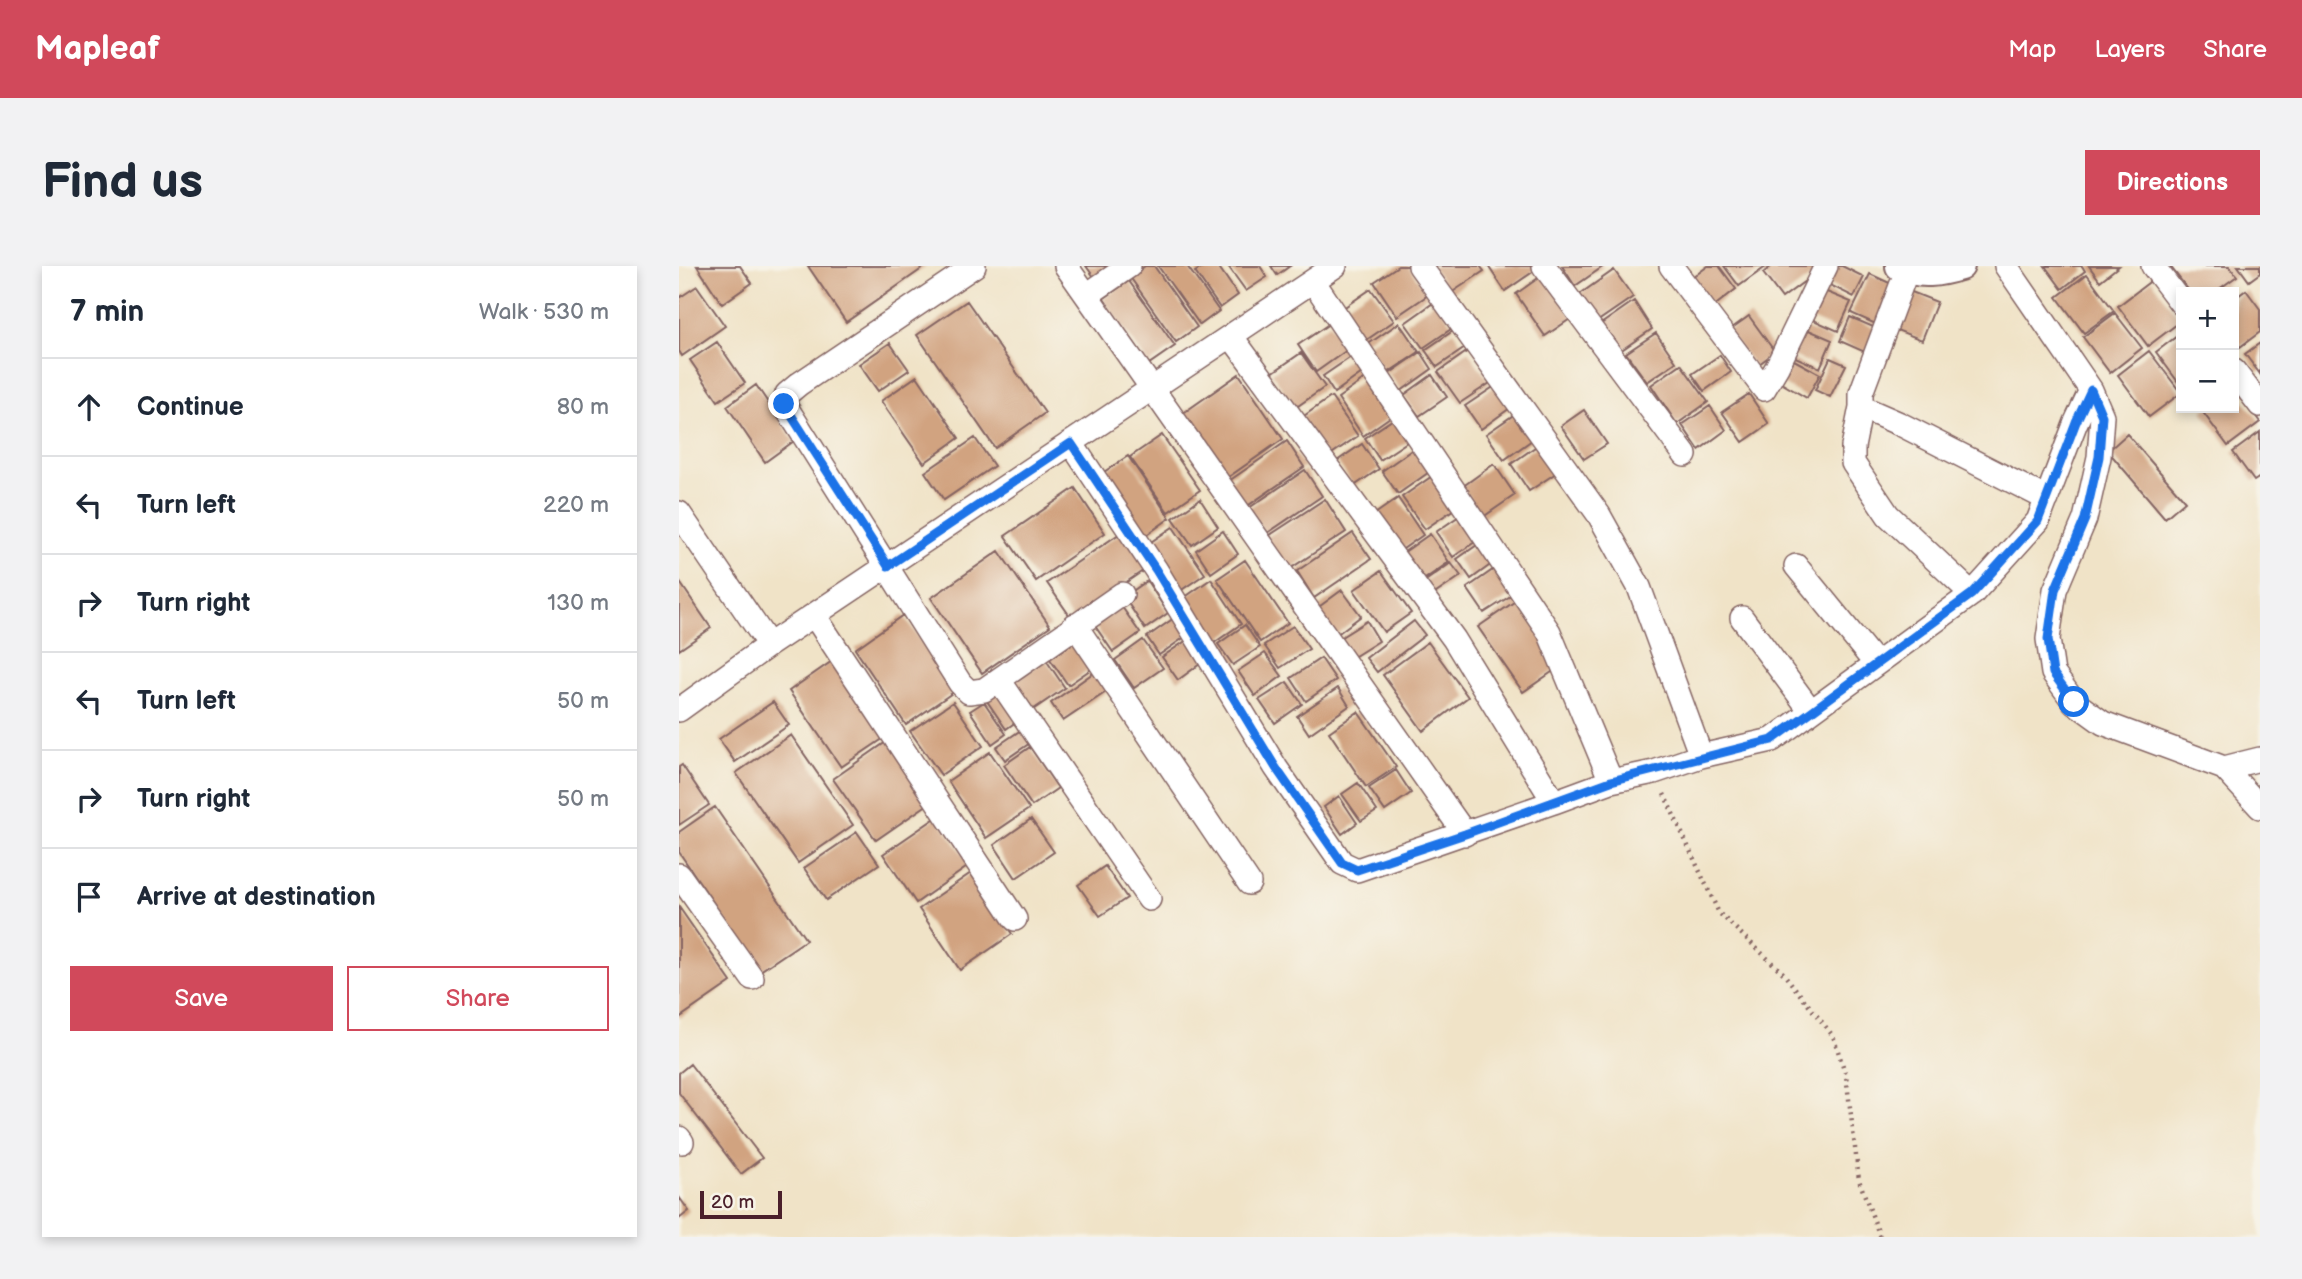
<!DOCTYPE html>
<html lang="en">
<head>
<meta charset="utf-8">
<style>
  body { margin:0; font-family:"Balsamiq Sans",sans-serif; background:#f2f2f3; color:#1f2937 }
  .controls { position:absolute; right:21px; top:21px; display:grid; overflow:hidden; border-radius:0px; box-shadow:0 4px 10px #0003 }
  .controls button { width:63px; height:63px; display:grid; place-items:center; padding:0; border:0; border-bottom:2px solid #e0e1e3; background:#fff; color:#1f2937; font:35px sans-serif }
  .scale { position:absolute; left:21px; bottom:18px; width:82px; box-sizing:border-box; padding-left:7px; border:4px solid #4a1f2b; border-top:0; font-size:19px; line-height:24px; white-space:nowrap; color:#4a1f2b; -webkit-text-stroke:5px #f7f3e8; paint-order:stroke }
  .stop { position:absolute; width:21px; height:21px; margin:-16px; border:5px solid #1a73e8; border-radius:50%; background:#fff }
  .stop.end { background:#1a73e8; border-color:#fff; box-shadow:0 2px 7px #0008 }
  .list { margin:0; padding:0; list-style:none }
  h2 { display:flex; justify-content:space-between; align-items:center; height:91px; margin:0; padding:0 28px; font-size:30px }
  h2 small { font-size:23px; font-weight:400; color:#747a83 }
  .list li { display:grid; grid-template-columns:46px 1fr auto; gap:21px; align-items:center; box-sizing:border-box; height:98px; padding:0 28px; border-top:2px solid #e0e1e3 }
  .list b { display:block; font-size:26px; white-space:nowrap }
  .list em { font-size:23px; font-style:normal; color:#747a83 }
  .actions { display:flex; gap:14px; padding:21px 28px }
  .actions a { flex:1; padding:16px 0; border:2px solid #d1495b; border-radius:0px; text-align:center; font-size:24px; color:#d1495b }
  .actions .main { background:#d1495b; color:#fff }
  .icon { flex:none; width:38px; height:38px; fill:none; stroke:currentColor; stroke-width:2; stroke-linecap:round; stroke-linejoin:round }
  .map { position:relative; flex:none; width:1581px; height:971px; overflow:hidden; border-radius:0px }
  header { display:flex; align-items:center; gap:42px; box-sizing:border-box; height:98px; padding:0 35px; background:#d1495b; color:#fff }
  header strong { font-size:33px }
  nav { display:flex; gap:38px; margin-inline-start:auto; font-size:24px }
  .intro { display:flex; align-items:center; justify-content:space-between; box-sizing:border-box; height:168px; padding:0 42px }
  h1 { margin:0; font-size:49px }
  .button { padding:18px 32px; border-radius:0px; background:#d1495b; color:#fff; font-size:24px; font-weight:700 }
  main { display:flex; gap:42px; padding:0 42px }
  aside { flex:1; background:#fff; border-radius:0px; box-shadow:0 4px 10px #0003 }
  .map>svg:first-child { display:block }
  .building { fill:#d1a380 }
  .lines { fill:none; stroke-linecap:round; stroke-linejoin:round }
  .minor-casing { stroke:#846462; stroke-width:26 }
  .tertiary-casing { stroke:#846462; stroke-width:32 }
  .path { stroke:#846462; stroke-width:4.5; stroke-dasharray:2 5; stroke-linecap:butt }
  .minor { stroke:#fff; stroke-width:23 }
  .tertiary { stroke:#fff; stroke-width:28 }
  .route { stroke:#1a73e8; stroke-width:9 }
</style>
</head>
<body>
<header>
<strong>Mapleaf</strong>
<nav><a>Map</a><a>Layers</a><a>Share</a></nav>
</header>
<div class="intro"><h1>Find us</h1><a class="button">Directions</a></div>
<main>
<aside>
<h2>7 min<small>Walk · 530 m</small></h2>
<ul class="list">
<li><svg class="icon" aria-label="ahead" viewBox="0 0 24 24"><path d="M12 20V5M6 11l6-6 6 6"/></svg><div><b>Continue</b></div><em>80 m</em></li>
<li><svg class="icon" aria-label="left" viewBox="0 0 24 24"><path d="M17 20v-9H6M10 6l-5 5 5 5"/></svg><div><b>Turn left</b></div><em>220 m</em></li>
<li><svg class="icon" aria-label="right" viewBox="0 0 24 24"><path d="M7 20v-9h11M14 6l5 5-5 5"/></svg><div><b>Turn right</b></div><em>130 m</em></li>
<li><svg class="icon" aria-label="left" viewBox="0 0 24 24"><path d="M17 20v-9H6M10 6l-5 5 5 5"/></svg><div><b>Turn left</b></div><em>50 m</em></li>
<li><svg class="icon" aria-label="right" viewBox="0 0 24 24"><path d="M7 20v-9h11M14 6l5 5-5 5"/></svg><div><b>Turn right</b></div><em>50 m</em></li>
<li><svg class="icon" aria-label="arrive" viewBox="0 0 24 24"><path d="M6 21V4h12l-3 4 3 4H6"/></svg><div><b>Arrive at destination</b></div></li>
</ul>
<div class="actions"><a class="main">Save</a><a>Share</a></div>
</aside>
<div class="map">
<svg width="1581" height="971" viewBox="0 0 1581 971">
  <rect width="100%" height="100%" fill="#f7f3e8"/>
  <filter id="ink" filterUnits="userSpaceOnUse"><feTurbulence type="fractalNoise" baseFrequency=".0143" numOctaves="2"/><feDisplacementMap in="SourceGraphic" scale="14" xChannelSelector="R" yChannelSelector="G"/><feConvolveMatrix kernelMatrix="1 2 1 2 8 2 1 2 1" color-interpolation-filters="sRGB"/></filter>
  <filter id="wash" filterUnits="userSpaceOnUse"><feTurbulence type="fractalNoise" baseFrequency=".00686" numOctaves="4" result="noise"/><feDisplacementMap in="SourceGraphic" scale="28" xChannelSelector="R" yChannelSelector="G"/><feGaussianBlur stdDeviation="1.57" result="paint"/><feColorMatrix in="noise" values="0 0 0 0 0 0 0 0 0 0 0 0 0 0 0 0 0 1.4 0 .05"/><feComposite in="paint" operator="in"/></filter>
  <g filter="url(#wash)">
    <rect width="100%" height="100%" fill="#f0e3c7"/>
    <g id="blocks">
      <!-- building -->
      <path class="building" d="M18,0H61L73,17L43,38Z
        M129,0H247L167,56Z
        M407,0H440L418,15Z
        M466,0H475L518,61L497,76L451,11Z
        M479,0H508L540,45L521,59Z
        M525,0H539L559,29L541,42L516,6Z
        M549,0H581L588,11L567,25Z
        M592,0H611L598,9Z
        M719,0H729L749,29L718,50L695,16Z
        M753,0H801L805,5L772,27Z
        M809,0H856L858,3L826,25Z
        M883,0H925L896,20Z
        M1029,0H1040L1057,23L1034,41L1013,12Z
        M1045,0H1088L1060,20Z
        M1093,0H1140L1142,3L1103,32L1084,7Z
        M1156,0H1163L1185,11L1175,31L1147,17Z
        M1366,0H1403L1406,5L1383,23Z
        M1410,0H1440L1421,15Z
        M1491,0H1550L1558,10L1536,26H1511Z
        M1559,0H1581V7L1570,15Z
        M935,4L954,31L919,55L901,28Z
        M865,8L894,51L866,70L837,28Z
        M1191,8L1217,20L1199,59L1172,47Z
        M1408,8L1435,45L1405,67L1378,31Z
        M1473,14L1502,55L1469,80L1439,40Z
        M450,15L496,80L470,98L424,33Z
        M18,20L46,60L3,90L0,85V32Z
        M692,23L715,55L683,77L660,45Z
        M1225,23L1258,36L1243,74L1210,61Z
        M1143,24L1172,36L1159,65L1130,52Z
        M1567,24L1581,43V66L1561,81L1555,72V33Z
        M288,35L366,147L316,182L238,69Z
        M757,35L775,61L744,82L726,57Z
        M955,35L973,63L941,85L922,58Z
        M1436,47L1463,82L1431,107L1404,71Z
        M1070,50L1096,86L1076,101L1049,65Z
        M1171,51L1199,63L1188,87L1161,75Z
        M720,57L740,86L707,108L688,79Z
        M650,58L668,84L637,106L619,79Z
        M1125,62L1153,74L1141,102L1114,90Z
        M774,65L786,82L758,101L746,84Z
        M977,67L997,96L968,116L947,87Z
        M1502,67V114L1499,116L1477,86Z
        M38,76L66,117L39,135L11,94Z
        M211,77L230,104L199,125L180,98Z
        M1581,77V108L1566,88Z
        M789,85L811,117L781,137L759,106Z
        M1470,85L1502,127L1470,151L1439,109Z
        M742,86L753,103L722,125L710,108Z
        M622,87L646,121L616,142L593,107Z
        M1041,89L1052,106L1025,125L1013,108Z
        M672,91L683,107L655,127L644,110Z
        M1151,92L1167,99L1151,131L1136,124Z
        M1115,94L1141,108L1128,132L1102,117Z
        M1002,98L1029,136L998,158L972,119Z
        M560,108L604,173L548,212L503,148Z
        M753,109L768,131L740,150L725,129Z
        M238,110L280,172L245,197L202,135Z
        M686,113L711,151L684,170L659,132Z
        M77,119L115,175L86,196L48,140Z
        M816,120L831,142L802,163L786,140Z
        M1555,121L1581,156L1549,180L1523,145L1528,142H1555Z
        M1070,128L1090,158L1064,176L1043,146Z
        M652,131L679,170L648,191L622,152Z
        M1031,140L1047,164L1020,184L1003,159Z
        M905,144L928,178L905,193L882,160Z
        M836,148L853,174L825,194L807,168Z
        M716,152L731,174L701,194L686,172Z
        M1581,166V211L1575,215L1554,186Z
        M1448,168L1506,235L1486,252L1429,185Z
        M483,169L521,224L489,246L451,191Z
        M296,172L315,200L265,234L246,206Z
        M608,175L625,201L564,243L547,217Z
        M683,178L700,203L675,220L658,195Z
        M859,179L877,207L850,225L832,198Z
        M737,181L753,204L719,228L703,205Z
        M449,190L491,252L459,275L416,212Z
        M815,198L836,229L804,251L783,221Z
        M626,204L643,230L587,268L570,242Z
        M759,206L781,239L746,263L723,231Z
        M396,222L426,267L357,315L326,270Z
        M719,232L744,269L721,285L696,248Z
        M521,233L539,261L513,279L494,252Z
        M646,233L667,266L609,304L588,271Z
        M786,246L803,271L774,291L757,266Z
        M494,261L526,308L498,327L466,280Z
        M446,264L471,300L393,353L368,317Z
        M544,265L559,288L532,307L517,284Z
        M674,267L692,293L635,332L618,305Z
        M751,268L770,296L743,315L724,287Z
        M801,277L814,297L792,313L778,293Z
        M320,285L371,360L303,407L252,332Z
        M566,294L609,357L581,376L538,313Z
        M772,297L782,310L754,329L745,316Z
        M818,301L836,327L805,347L788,322Z
        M702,305L732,347L705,366L675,324Z
        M532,313L562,358L532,379L502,334Z
        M0,315L32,362L0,384Z
        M468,315L489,347L466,363L445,331Z
        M663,324L682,350L653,372L633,346Z
        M838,334L883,399L844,426L799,361Z
        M443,341L461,367L434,386L416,360Z
        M224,349L276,425L227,459L176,383Z
        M498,350L510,368L480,389L468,371Z
        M688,355L700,375L668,395L656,375Z
        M735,355L746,369L698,406L687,392Z
        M566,359L581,381L554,399L539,378Z
        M614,360L630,383L601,402L585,379Z
        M514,370L529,392L499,414L483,391Z
        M400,373L418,399L389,419L371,393Z
        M464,374L484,402L455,422L436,394Z
        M749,376L789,431L744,465L704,409Z
        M586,387L603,410L576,430L559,405Z
        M159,391L211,468L162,501L110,425Z
        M642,392L657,414L627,435L612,412Z
        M367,394L386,422L349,447L330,419Z
        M417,405L430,424L384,455L372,437Z
        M608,416L623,438L596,457L580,434Z
        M320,422L341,453L327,463L306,432Z
        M659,422L670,440L630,468L618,450Z
        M94,436L110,459L56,496L40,473Z
        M274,436L304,480L262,509L231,465Z
        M305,436L327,468L313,478L291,445Z
        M679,446L717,501L687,521L650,466Z
        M345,462L354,475L326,494L317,481Z
        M112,469L174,559L119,597L57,507Z
        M210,474L252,536L197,574L154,513Z
        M351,481L379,522L353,540L325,499Z
        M311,486L350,543L307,572L269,515Z
        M3,499L30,539L0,559V501Z
        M717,504L732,527L706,545L690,522Z
        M679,517L698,545L682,555L663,528Z
        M660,530L678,557L663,568L645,541Z
        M36,541L127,674L81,705L0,586V566Z
        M258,551L291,599L237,637L204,588Z
        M352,553L375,586L337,612L315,579Z
        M178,566L200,598L147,634L125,602Z
        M426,600L448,632L421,650L399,619Z
        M292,607L333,668L281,704L240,643Z
        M0,641L52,716L0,752Z
        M11,798L83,892L62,908L0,827V807Z
        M0,931L10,945L0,953Z"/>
    </g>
  </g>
  <g filter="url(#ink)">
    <use href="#blocks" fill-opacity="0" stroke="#846462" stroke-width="2"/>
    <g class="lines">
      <!-- minor casing -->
      <g class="minor-casing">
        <path id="minor" d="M295,0L120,118L108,128L105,138L281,417L290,426L305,424L443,328
          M387,0L786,568
          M741,0L920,249L960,321L1022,490L975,506L932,515L875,536
          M865,0L1006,189
          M992,0L1085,123L1098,101L1147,0
          M1474,0L1502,37
          M634,15L870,366L932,515
          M408,29L450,0
          M1555,105L1581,139
          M1412,124L1423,150L1420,191L1406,253L1376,324L1369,373L1374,407L1395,436L1424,457L1545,502L1581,493
          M1182,141V127L1228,4
          M392,177L477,304L597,502L663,597L678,604L875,536L775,373L552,70
          M0,247L90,379
          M1117,300L1197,398
          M1293,328L1209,249L1174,197V181L1182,141L1221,158L1368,233
          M135,349L336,653
          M1063,352L1132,445
          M396,359L570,617
          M320,414L470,633
          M0,444L90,379L656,0
          M1022,490L1093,474L1293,328L1359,255L1397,156L1412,124L1327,0
          M1545,502L1581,541
          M0,609L73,712
          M0,872L3,876"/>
      </g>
      <!-- tertiary casing -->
      <g class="tertiary-casing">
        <path id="tertiary" d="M1221,0C1241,10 1261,6 1281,0"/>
      </g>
      <!-- path -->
      <path class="path" d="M985,528L1040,647L1104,707L1154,770L1167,809L1180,914L1201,971"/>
      <!-- minor -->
      <use href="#minor" class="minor"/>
      <!-- tertiary -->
      <use href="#tertiary" class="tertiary"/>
    </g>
  </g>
  <g class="lines" filter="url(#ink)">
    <!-- route -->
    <path class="route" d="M105,138L209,300L392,177L477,304L597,502L663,597L678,604L786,568L932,515L1093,474L1293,328L1359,255L1397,156L1412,124L1423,150L1420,191L1406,253L1376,324L1369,373L1374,407L1395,436"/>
  </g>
</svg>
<div class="controls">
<button>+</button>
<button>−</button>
</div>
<div class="scale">20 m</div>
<div class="stop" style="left:1395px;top:436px"></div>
<div class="stop end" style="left:105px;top:138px"></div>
</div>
</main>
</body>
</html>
